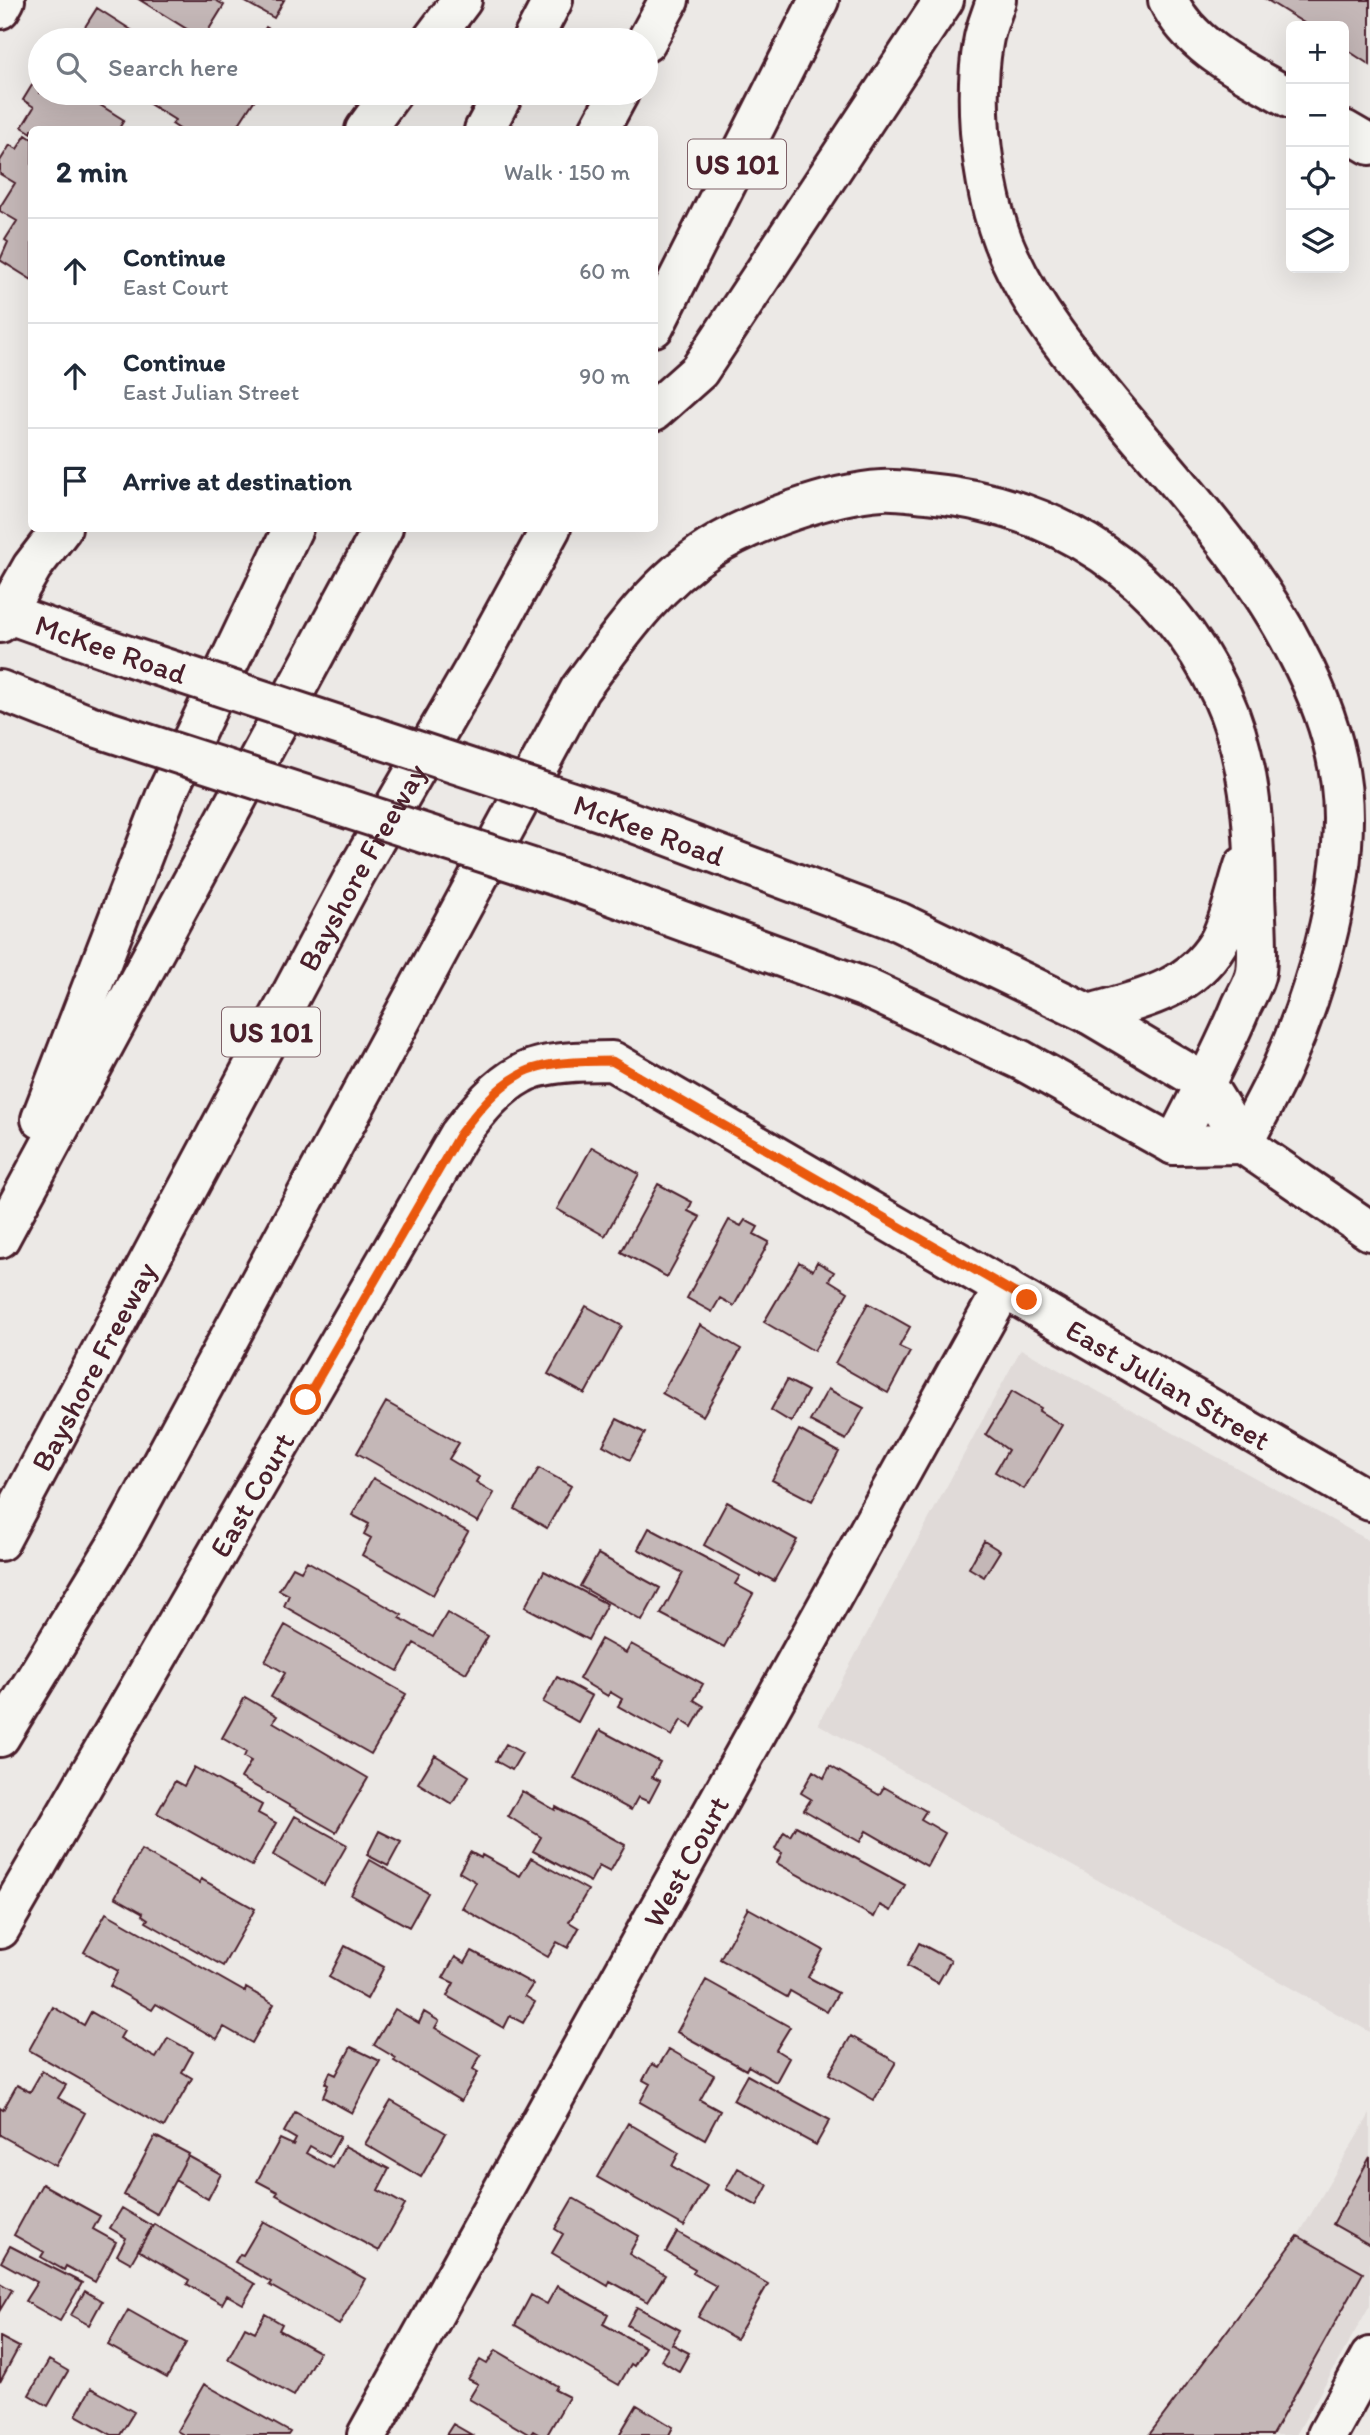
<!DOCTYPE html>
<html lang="en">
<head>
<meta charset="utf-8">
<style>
  body { margin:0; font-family:Itim,sans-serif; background:#f6f6f7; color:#1f2937 }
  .controls { position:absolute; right:21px; top:21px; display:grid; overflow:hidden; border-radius:10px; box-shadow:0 7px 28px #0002 }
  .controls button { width:63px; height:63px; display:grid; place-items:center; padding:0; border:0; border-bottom:2px solid #e0e1e3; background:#fff; color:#1f2937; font:35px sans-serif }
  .stop { position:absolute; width:21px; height:21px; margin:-16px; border:5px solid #ea580c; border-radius:50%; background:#fff }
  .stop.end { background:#ea580c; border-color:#fff; box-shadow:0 2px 7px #0008 }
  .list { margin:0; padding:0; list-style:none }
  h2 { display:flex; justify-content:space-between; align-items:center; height:91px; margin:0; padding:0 28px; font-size:30px }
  h2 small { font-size:23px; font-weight:400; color:#747a83 }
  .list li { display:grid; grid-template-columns:46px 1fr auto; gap:21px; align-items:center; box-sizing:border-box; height:105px; padding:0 28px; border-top:2px solid #e0e1e3 }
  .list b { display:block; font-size:26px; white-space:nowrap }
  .list p { margin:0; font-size:23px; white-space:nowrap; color:#747a83 }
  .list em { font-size:23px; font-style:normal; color:#747a83 }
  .icon { flex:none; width:38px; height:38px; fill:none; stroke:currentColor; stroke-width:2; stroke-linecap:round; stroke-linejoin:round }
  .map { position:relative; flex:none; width:1370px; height:2435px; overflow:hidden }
  .search { position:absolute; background:#fff; box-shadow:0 7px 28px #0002; left:28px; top:28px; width:630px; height:77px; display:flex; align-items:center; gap:18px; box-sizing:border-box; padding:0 24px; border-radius:38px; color:#747a83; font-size:26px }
  .panel { position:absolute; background:#fff; box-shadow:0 7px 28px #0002; left:28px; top:126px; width:630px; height:406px; border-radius:10px }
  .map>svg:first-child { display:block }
  .built { fill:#e0dad8 }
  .building { fill:#c4b7b7; stroke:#4a1f2b; stroke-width:2 }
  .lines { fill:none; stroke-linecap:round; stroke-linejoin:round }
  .minor-casing { stroke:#4a1f2b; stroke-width:44 }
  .secondary-casing { stroke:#4a1f2b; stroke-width:44 }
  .primary-casing { stroke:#4a1f2b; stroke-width:44 }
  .motorway-casing { stroke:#4a1f2b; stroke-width:44 }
  .minor { stroke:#f6f6f2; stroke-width:38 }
  .secondary { stroke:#f6f6f2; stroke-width:38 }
  .primary { stroke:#f6f6f2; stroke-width:38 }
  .motorway { stroke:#f6f6f2; stroke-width:38 }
  .primary-bridge-casing { stroke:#4a1f2b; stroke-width:44; stroke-linecap:butt }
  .primary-bridge { stroke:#f6f6f2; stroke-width:38 }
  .route { stroke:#ea580c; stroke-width:9 }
  .labels { text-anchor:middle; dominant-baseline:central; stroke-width:5; stroke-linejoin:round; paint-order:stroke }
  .shield { fill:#f6f6f2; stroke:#7e6067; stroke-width:2 }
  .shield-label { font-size:28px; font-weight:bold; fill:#4a1f2b }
  .street-label { font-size:30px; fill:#4a1f2b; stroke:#f6f6f2 }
</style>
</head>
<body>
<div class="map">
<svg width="1370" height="2435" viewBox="0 0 1370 2435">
  <rect width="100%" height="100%" fill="#ece9e6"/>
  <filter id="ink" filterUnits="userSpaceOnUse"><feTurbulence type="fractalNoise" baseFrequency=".0143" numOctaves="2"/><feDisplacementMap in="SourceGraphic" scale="14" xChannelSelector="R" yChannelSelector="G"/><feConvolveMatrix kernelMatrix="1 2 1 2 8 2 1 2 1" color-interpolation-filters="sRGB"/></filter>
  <g filter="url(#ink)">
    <!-- built -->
    <path class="built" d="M1021,1349L1370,1541V2032L818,1724Z
      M1370,2114V2305L1296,2435H1149L1298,2236Z"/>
    <!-- building -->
    <path class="building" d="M140,0H215L224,5L203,39Z
      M242,0H284L274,18Z
      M1267,0H1370V65L1344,48V26H1309Z
      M97,8L147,40H81L78,38Z
      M266,27L288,40H258Z
      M40,72V93H81L124,120L118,130H32V133L22,127L34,107L23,100Z
      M132,93H259L235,130H181L172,124L175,120Z
      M26,135L32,139V280L0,260L8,242L5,240L17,221L0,211V207L15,183L0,174V161L10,145L17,149Z
      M592,1147L639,1174L605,1236L557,1209Z
      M658,1184L692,1202L688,1211L700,1217L667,1277L621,1252Z
      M729,1220L741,1226L745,1220L758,1227L754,1234L769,1242L734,1306L720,1298L712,1312L687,1298Z
      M799,1262L813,1270L817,1262L834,1272L829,1280L848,1292L814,1351L764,1322Z
      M868,1303L910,1327L899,1347L910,1352L888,1393L835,1363Z
      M586,1306L622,1326L585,1394L548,1374Z
      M700,1325L741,1349L703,1416L662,1393Z
      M787,1380L808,1391L791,1422L771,1410Z
      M828,1389L864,1408L846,1440L810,1421Z
      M1012,1391L1041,1408L1039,1411L1062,1425L1024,1489L995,1472L1008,1450L986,1434Z
      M386,1402L459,1443L449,1459L479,1477L476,1482L494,1493L478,1522L357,1453Z
      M617,1419L645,1433L630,1460L603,1445Z
      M799,1430L839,1452L812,1501L772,1480Z
      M539,1468L571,1486L547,1528L515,1509Z
      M373,1478L468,1532L433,1595L362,1555L371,1538L364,1534L369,1524L352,1515Z
      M727,1502L797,1540L774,1581L761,1574L760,1576L704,1545Z
      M649,1528L740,1576L735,1584L753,1594L724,1647L661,1614L683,1573L638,1549Z
      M984,1541L1000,1551L984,1577L969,1568Z
      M598,1554L660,1588L642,1621L580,1586Z
      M307,1561L402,1615L400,1618L433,1637L447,1613L488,1636L466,1673L414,1643L398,1671L284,1606L289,1595L279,1590L293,1567L301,1571Z
      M544,1571L607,1604L588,1640L525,1607Z
      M285,1625L406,1694L371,1754L271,1697L285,1673L265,1661Z
      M601,1639L626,1653L631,1644L703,1684L694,1700L704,1706L692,1727L681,1720L672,1736L618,1706L622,1699L610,1692L608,1696L579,1679Z
      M557,1677L592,1696L578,1722L543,1702Z
      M245,1697L277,1716L273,1722L368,1778L336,1832L241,1778L251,1761L244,1757L246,1752L222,1738Z
      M600,1730L660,1762L652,1777L660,1781L649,1802L638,1797L631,1810L574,1779Z
      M506,1744L522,1753L512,1770L496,1761Z
      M435,1755L469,1776L452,1804L418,1783Z
      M830,1766L879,1795L884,1787L926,1811L921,1819L945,1833L927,1866L866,1831L860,1842L804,1810L811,1799L801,1793L813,1771L824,1778Z
      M194,1767L262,1805L258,1813L276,1823L252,1866L157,1813L175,1781L184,1786Z
      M522,1791L555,1810L556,1807L625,1845L610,1872L599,1866L590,1882L533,1851L541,1837L508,1816Z
      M295,1816L347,1845L324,1885L273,1855Z
      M796,1826L905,1885L891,1911L880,1905L874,1917L777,1863L782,1853L775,1849L784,1832L790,1836Z
      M379,1831L401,1842L388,1866L367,1855Z
      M141,1850L199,1883L201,1879L255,1909L223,1966L146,1922L148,1919L142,1915L143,1913L115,1897Z
      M470,1852L481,1858L482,1855L520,1876L531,1858L588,1890L569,1922L579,1928L568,1948L557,1942L548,1957L462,1908L476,1882L459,1872Z
      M370,1860L428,1893L409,1927L351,1895Z
      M748,1908L823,1950L808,1977L838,1993L827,2012L790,1991L787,1997L720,1959Z
      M106,1913L245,1992L246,1988L274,2004L252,2043L224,2027L217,2039L156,2004L152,2010L110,1986L118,1971L84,1952Z
      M919,1943L951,1960L938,1983L907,1966Z
      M345,1946L384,1967L367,1999L329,1977Z
      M472,1951L533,1984L525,1996L535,2002L523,2023L510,2016L504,2028L447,1996L454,1983L443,1978L455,1957L465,1963Z
      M706,1980L790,2027L776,2050L789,2058L776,2082L748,2066L746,2070L677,2032Z
      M53,2007L84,2025L91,2012L124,2031L120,2038L156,2058L168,2038L193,2052L182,2072L192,2078L164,2127L29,2050Z
      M395,2009L419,2023L424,2012L439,2021L435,2028L481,2055L473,2069L478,2072L461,2101L394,2061L396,2058L374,2045Z
      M851,2036L896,2062L874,2100L829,2074Z
      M351,2047L380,2061L352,2113L323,2097L328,2085L325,2083L330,2072L336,2075Z
      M669,2049L714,2075L700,2100L720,2111L705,2139L640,2102L650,2084L643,2080L652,2064L658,2067Z
      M42,2071L66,2085L58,2098L85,2113L56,2166L0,2135V2108L3,2110L17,2085L30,2092Z
      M747,2075L830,2120L816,2145L733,2100Z
      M391,2101L446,2133L421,2177L365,2144Z
      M295,2112L340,2137L329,2157L310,2146L306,2153L333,2168L345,2146L389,2169L378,2190L405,2205L379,2251L276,2195L278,2192L257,2181L280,2139L293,2145L296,2139L284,2132Z
      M628,2123L679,2153L672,2166L707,2186L684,2226L597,2177Z
      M155,2136L189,2154L157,2214L124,2195Z
      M188,2156L221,2174L208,2199L175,2180Z
      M1370,2157V2245L1333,2224Z
      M738,2168L768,2185L757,2206L726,2189Z
      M42,2184L100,2216L93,2229L116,2242L95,2282L66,2266L64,2270L41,2257L44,2252L14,2235Z
      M573,2198L639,2236L629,2254L665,2275L648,2302L610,2281L608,2286L552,2253L563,2234L555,2229Z
      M122,2208L152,2226L131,2263L117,2255L126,2238L110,2228Z
      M263,2221L365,2279L339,2325L269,2285L271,2282L235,2262L240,2254L243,2255Z
      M154,2224L255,2284L243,2304L227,2295L222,2304L187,2284L189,2280L138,2250Z
      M677,2232L768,2284L736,2339L698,2317L716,2286L693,2273L695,2269L666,2252Z
      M1298,2236L1363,2273L1272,2435H1149Z
      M10,2246L82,2283L60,2321L25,2301L37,2282L1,2262Z
      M0,2283L12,2290L0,2310Z
      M557,2286L608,2314L603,2324L645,2347L634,2366L631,2364L619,2385L515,2325L531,2295L547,2304Z
      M85,2291L102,2301L89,2325L71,2315Z
      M637,2307L680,2330L672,2344L689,2353L679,2371L661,2360L668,2348L627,2325Z
      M128,2310L186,2343L167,2378L108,2345Z
      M265,2314L282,2324L279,2330L319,2352L294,2396L228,2359L245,2327L255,2332Z
      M0,2337L19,2347L0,2382Z
      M496,2350L557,2386L555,2390L569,2397L547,2435H540L533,2431L530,2435L469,2399L478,2384L468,2379L480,2360L487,2364Z
      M49,2360L68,2371L48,2406L29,2395Z
      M204,2384L290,2432L288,2435H184L177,2431Z
      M91,2388L134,2412L120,2435H112L76,2415Z
      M637,2405L673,2427L669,2435H619Z
      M453,2424L472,2435H446Z"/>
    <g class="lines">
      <!-- minor casing -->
      <g class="minor-casing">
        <g id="minor">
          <path d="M1168,0C1191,49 1247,73 1291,99"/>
          <path d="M0,9L5,0"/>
          <path d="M1344,130L1370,145"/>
          <path id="s1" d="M0,1929L459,1135C477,1112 495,1088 521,1074C543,1061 587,1061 612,1061L1370,1501"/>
          <path id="s2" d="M367,2435L1004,1287"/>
          <path d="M1327,2435L1370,2357"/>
        </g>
      </g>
      <!-- secondary casing -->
      <g class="secondary-casing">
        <path id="secondary" d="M1089,1014L1205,1083L1243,1144L1370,1231"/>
      </g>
      <!-- primary casing -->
      <g class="primary-casing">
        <path id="primary" d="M0,611L128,656
          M0,690L89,725
          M618,817L899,922L1089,1014
          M581,884L866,988L1021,1060L1174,1145L1243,1144"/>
      </g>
      <!-- motorway casing -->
      <g class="motorway-casing">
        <g id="motorway">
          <path d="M996,0C992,14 985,28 983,43C978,71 978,103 980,132C984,174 991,217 1009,256C1034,311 1072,357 1110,403C1176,483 1250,560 1297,653C1324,704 1343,760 1343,818C1343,896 1315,993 1283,1065C1271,1092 1256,1118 1243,1144"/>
          <path d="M432,40L462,0"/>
          <path d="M532,40L553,0"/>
          <path d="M646,42L669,0"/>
          <path d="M365,130L392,93"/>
          <path d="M484,130L504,93"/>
          <path d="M599,130L619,93"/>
          <path d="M654,327L819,0"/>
          <path d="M654,411L699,371L944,0"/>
          <path d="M0,623L32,567L62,528"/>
          <path d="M1089,1014C1139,1000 1189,991 1218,943C1229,925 1237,887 1244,866"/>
          <path d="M41,1119L166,795L293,528"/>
          <path d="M0,1238L383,528"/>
          <path id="s3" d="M0,1541L356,873L474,669L551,528"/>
          <path d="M0,1737L124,1533L580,689C618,638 654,584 709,549C751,522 832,493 882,490C897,489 913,492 927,493C1058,505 1166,575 1222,696C1250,757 1254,823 1255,889C1255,912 1259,950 1256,972C1254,984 1246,996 1241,1007C1222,1054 1197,1099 1174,1145"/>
        </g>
      </g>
      <!-- minor -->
      <use href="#minor" class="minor"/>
      <!-- secondary -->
      <use href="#secondary" class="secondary"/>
      <!-- primary -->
      <use href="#primary" class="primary"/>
      <!-- motorway -->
      <use href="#motorway" class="motorway"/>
      <!-- primary-bridge casing -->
      <g class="primary-bridge-casing">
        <path id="primary-bridge" d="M128,656L618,817
          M89,725L581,884"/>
      </g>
      <!-- primary-bridge -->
      <use href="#primary-bridge" class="primary-bridge"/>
    </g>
  </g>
  <g class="lines" filter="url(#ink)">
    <!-- route -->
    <path class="route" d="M306,1400L459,1135C477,1112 495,1088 521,1074C543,1061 587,1061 612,1061L1027,1300"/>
  </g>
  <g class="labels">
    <!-- shield labels -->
    <g class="shield">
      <rect x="688" y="139.5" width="98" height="49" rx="5"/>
      <rect x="222" y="1007.5" width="98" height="49" rx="5"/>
    </g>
    <g class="shield-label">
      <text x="737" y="164">US 101</text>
      <text x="271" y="1032">US 101</text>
    </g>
    <!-- street labels -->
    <g class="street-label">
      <text transform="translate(111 649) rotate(19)">McKee Road</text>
      <text transform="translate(649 830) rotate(20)">McKee Road</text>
      <text stroke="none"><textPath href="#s3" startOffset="765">Bayshore Freeway</textPath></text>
      <text stroke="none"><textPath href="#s3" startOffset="198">Bayshore Freeway</textPath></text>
      <text stroke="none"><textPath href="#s1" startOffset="1741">East Julian Street</textPath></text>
      <text stroke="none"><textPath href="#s1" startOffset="502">East Court</textPath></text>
      <text stroke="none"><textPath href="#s2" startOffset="656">West Court</textPath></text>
    </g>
  </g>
</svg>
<div class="controls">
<button>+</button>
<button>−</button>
<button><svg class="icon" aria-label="locate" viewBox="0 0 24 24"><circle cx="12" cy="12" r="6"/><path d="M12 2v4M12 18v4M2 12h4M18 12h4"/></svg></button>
<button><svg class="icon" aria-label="layers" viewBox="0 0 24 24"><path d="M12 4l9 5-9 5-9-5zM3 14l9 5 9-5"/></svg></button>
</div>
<div class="stop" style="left:306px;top:1400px"></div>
<div class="stop end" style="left:1027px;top:1300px"></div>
<div class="search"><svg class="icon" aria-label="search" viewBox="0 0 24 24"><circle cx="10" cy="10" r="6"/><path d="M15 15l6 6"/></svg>Search here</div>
<section class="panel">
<h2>2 min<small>Walk · 150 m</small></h2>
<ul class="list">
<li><svg class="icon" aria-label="ahead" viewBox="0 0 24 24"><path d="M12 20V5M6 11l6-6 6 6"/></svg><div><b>Continue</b><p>East Court</p></div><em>60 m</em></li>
<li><svg class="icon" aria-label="ahead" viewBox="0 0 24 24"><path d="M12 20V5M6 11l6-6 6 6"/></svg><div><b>Continue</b><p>East Julian Street</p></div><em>90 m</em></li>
<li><svg class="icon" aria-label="arrive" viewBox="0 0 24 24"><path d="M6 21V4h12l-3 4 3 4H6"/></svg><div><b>Arrive at destination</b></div></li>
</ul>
</section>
</div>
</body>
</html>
